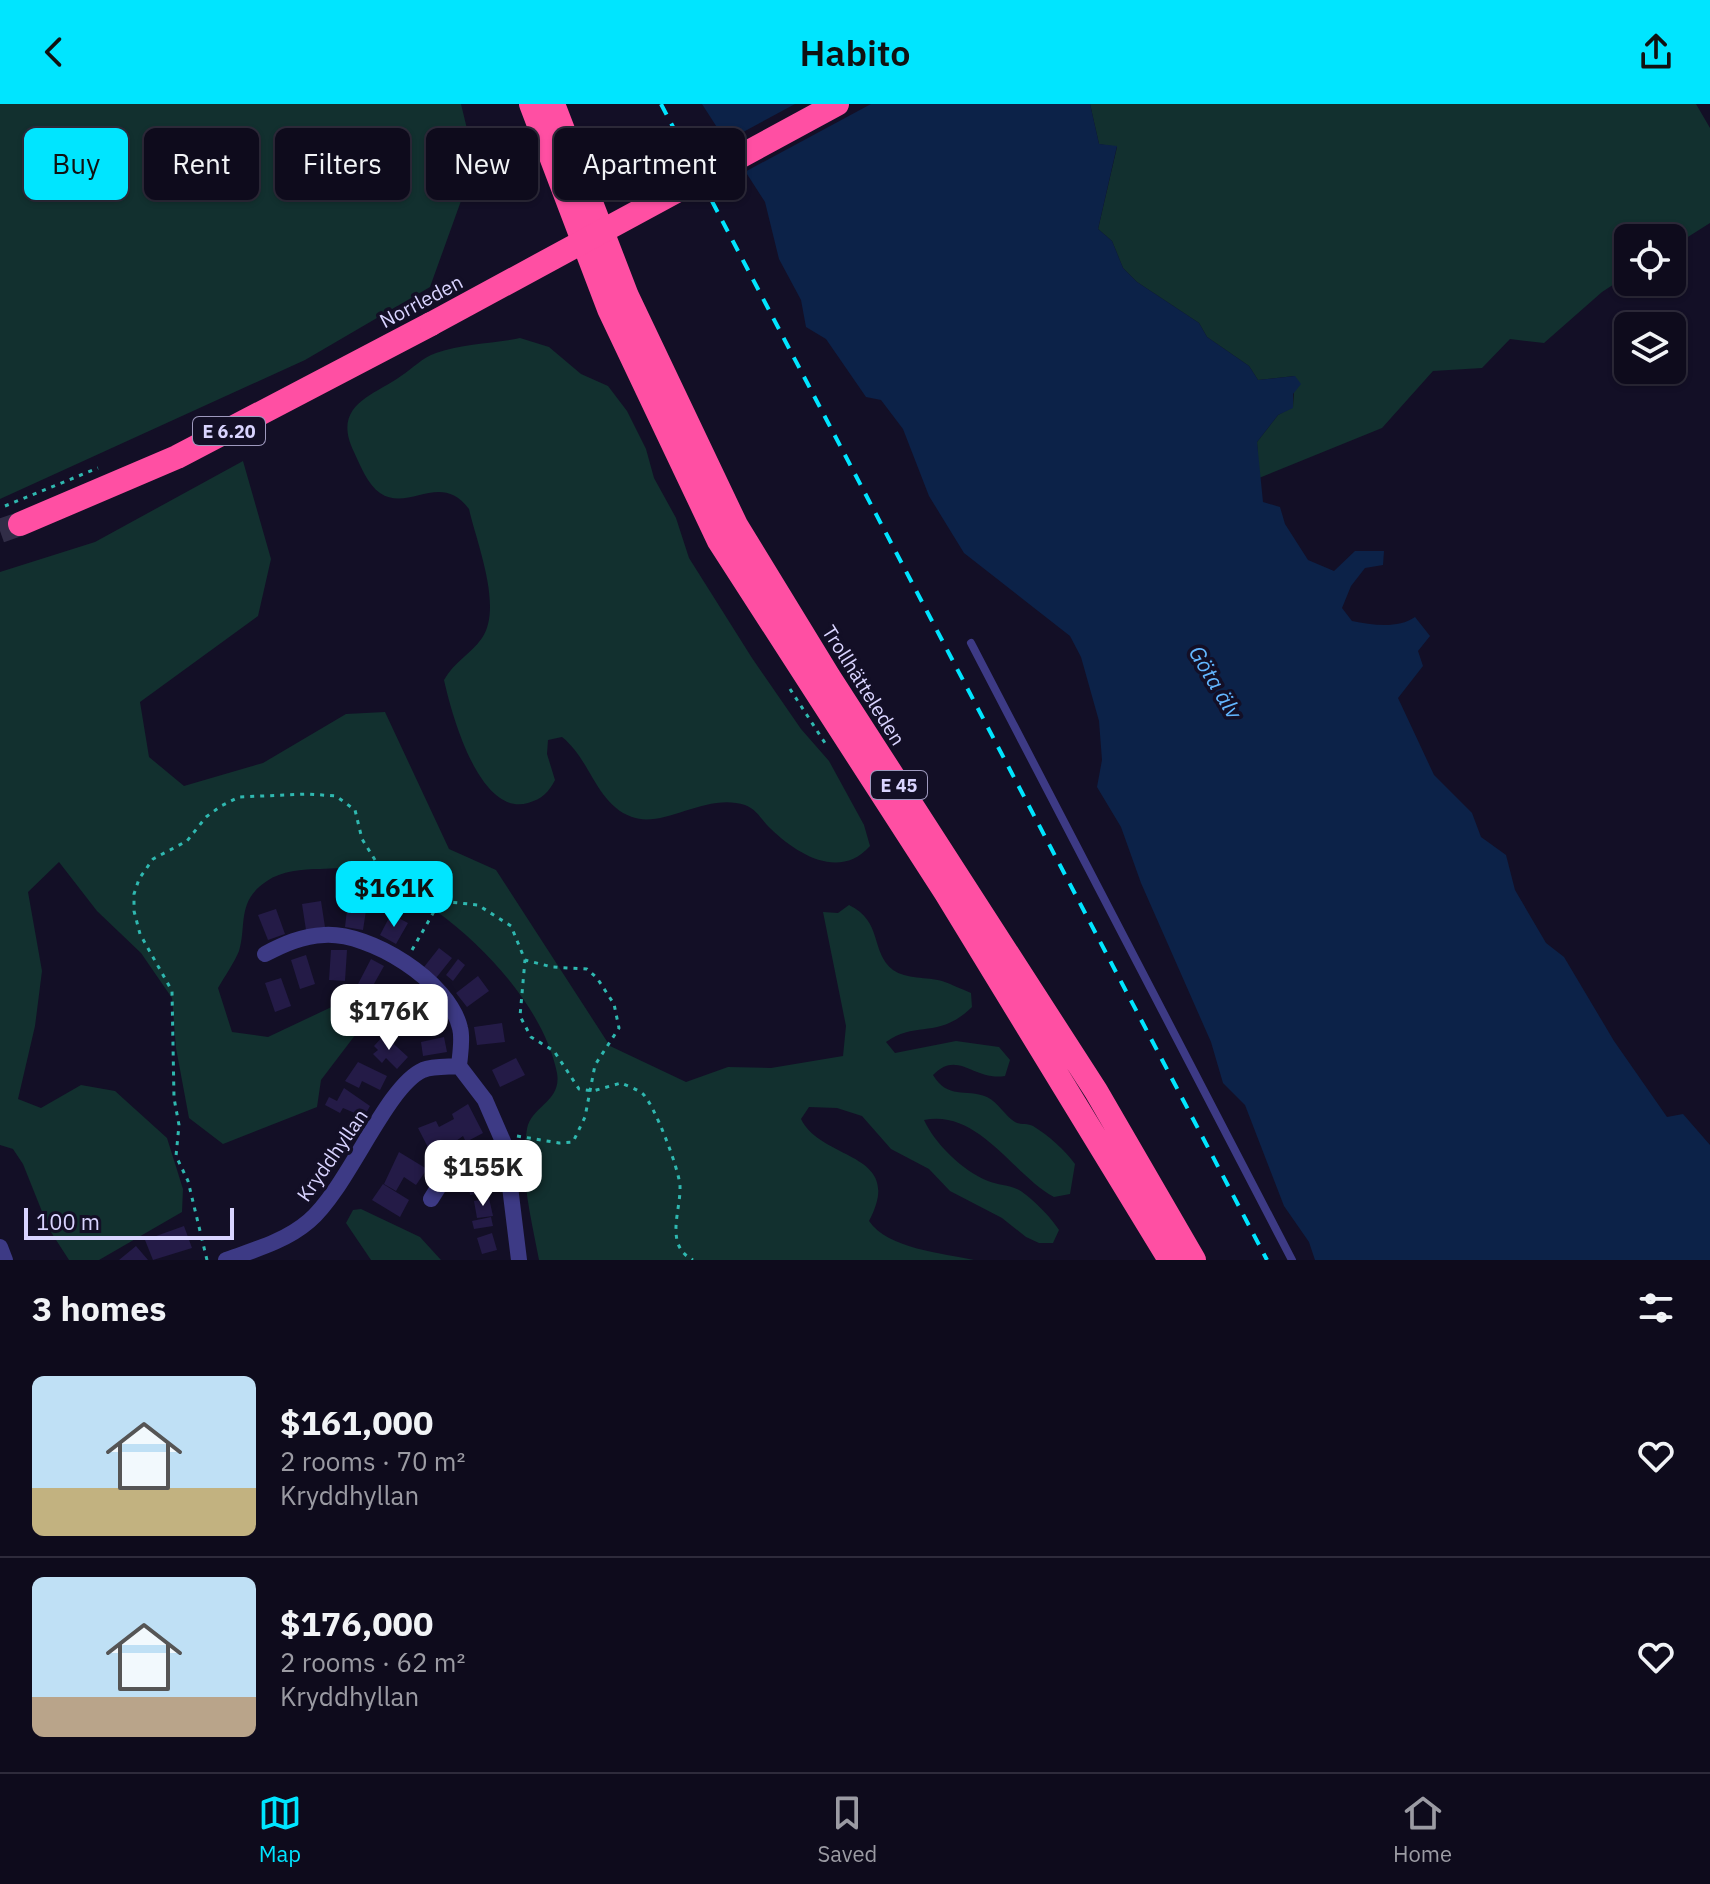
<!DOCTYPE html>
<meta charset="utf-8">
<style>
:root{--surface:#0e0b1c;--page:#171425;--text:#f1f3f6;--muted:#9b9ba3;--line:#2e2b3b;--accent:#00e5ff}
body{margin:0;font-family:"IBM Plex Sans",sans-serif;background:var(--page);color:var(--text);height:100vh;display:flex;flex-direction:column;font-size:30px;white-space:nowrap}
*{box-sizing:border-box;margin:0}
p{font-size:26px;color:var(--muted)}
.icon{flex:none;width:44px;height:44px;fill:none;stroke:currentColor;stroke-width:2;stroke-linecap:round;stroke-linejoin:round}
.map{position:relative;height:1156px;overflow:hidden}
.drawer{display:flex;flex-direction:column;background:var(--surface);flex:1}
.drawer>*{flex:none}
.hud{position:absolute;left:24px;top:24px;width:800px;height:72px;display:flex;gap:16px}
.fabs{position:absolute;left:1614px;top:120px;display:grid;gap:16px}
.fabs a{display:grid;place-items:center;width:72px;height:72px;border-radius:12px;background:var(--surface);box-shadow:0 2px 6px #0004,0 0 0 2px var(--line);font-size:40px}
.scale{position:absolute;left:24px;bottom:20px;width:210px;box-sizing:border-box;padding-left:8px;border:4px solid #d9d4ff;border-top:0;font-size:22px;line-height:28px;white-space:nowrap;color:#d9d4ff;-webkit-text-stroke:6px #130f26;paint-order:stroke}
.price{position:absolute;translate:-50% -68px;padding:0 18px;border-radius:16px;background:#fff;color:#222;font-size:26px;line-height:52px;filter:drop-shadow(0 2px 4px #0008)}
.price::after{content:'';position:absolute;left:50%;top:48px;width:24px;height:18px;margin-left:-12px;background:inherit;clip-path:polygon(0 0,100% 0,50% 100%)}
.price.current{background:var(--accent);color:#111}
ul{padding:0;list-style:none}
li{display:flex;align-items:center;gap:24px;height:200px;padding:0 32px}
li+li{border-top:2px solid var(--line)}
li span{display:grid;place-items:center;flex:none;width:224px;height:160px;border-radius:12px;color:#555}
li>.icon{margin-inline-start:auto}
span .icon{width:96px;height:96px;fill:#fffc;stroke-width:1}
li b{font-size:34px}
h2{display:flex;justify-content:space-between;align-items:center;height:96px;padding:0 32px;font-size:34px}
.pill{padding:0 28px;border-radius:12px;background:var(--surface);box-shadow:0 2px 6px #0004,0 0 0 2px var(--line);font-size:28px;line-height:72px}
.pill.current{background:var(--accent);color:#111}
header{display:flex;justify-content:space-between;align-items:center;height:104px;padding:0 32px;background:var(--accent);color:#111;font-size:36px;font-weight:600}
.tabs{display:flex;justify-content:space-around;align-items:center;height:112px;border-top:2px solid var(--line);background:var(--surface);font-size:22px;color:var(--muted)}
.tabs a{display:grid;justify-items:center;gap:4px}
.tabs .current{color:var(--accent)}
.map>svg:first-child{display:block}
</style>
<header><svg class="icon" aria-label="back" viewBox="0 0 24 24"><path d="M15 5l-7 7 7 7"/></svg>Habito<svg class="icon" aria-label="share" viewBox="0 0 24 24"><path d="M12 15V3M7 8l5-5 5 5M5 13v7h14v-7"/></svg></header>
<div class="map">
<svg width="1710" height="1156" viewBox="0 0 1710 1156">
<rect width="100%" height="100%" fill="#130f26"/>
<!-- green -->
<path fill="#12302f" d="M0 0H461L475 58 430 183 305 256 0 395Z
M1090 0H1696L1710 24V119L1672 143V134H1628V171L1602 188 1544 239 1510 235 1482 264 1433 267 1382 324 1259 374 1257 338 1278 311 1293 303 1295 272 1258 276 1249 262 1207 233 1199 219 1137 178 1123 164 1112 137 1098 125 1117 43 1099 40Z
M520 234 549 243 581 270 608 282 627 307 646 345 654 374 676 414 689 454 752 554 801 625 829 657 864 721 870 742C840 776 798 751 771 725 761 716 758 706 745 701 706 688 664 725 632 713 596 700 591 656 562 633L548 636 547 650 555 676C549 688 542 695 528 699 480 713 452 612 444 576 454 558 471 550 482 534 503 503 477 440 469 405 440 366 409 409 380 389 368 381 360 361 354 348 331 301 373 292 401 272 413 264 422 254 436 249 463 239 493 240 520 234Z
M243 357 271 455 258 512 140 598 149 653 184 682 263 659 346 610 385 608 449 745 496 766 610 942 686 978 728 963 771 964 843 952 846 922 823 808 838 809 849 801C883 817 870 848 893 866 906 875 927 873 942 877 951 880 961 885 971 889L972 903C938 936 917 916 886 938L895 949 956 937 999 943 1010 956 1005 972C973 977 958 945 933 971 948 996 965 984 987 993 999 999 1004 1011 1015 1018 1021 1021 1028 1019 1033 1022 1048 1031 1065 1046 1075 1060L1070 1090 1054 1093C1013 1071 979 1005 924 1016 935 1040 963 1067 988 1077 997 1081 1010 1081 1019 1086 1032 1094 1051 1113 1059 1126L1053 1139H1039L1026 1133 1002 1114 950 1087 929 1065 891 1045 862 1012 837 1004 809 1003 801 1015C822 1058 906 1047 869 1117 888 1145 943 1149 974 1156H539C531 1112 519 1070 527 1025 531 1002 562 998 557 969 541 886 436 788 356 766 345 763 331 765 320 765 303 765 281 767 267 777 236 797 247 822 239 847 234 859 225 872 218 884L232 928 268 933 340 899 359 926 321 976 317 1003 223 1040 189 1014 176 944 172 894 141 849 97 807 59 758 28 788 42 867 35 922 18 995 41 1004 81 981 115 987 167 1034 183 1085 182 1108 99 1156H69L49 1125 23 1060 13 1045 0 1041V468L95 438Z
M361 1105 420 1133 441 1156H371L346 1119 353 1106Z"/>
<!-- water -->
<path fill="#0c2248" d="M702 0H1090L1099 40 1117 42 1098 125 1112 137 1123 164 1137 178 1199 219 1207 233 1249 262 1258 276 1295 272 1301 280 1293 290V304L1278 311 1257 338 1263 398 1280 403 1285 420 1308 456 1334 467 1355 447H1384L1383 461 1365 464 1351 482 1342 504 1352 517C1372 521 1398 525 1415 513L1430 532 1418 547 1423 562 1398 594 1434 671 1472 709 1481 733 1506 751 1515 786 1546 839 1564 853 1614 937 1667 1013 1683 1010 1710 1041V1156H1315L1309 1138 1284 1102 1245 1001 1223 979 1211 938 1141 779 1121 723 1097 683 1102 656 1099 617 1081 553 1070 532 964 449 929 392 903 325 881 296 866 293 826 235 806 223 801 196 779 155 765 98Z"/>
<!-- pier -->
<path fill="#130f26" d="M795 0H871L741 70 721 40Z"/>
<!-- building -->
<path fill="#241b47" d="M321 797 325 823 306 826 302 800Z
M348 797 367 800 363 826 345 823Z
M276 805 285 830 268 836 258 811Z
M391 810 408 819 396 840 380 831Z
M439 844 452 854 436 874 424 863Z
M331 846H347L345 877 329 876Z
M306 851 315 880 300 885 291 856Z
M371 855 384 862 370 887 358 880Z
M458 855 465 861 453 877 446 871Z
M478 872 489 887 467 903 456 889Z
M281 874 291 902 275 908 265 879Z
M396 880 408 889 396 906 384 897Z
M434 896 441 909 415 925 407 911Z
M502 919 505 938 477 941 474 923Z
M384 931 408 953 397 965 386 954 382 959 373 950 378 946 374 942Z
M444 933 447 948 423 952 421 938Z
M516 954 525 971 500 983 492 966Z
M358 958 387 972 380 986 362 977 359 984 345 977Z
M344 984 370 1002 364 1013 343 1004 340 1009 325 1001 329 993 337 997Z
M468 1000 483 1029 466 1038 463 1032 433 1053 418 1024 436 1017 439 1023 454 1015 452 1010Z
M399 1048 427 1065 416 1081 404 1073 396 1087 384 1080Z
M486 1060 489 1077 473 1080 470 1062Z
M487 1079 489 1088 470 1091 469 1082Z
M383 1080 409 1096 400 1113 372 1096Z
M489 1094 493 1112 477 1114 474 1097Z
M491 1113 493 1122 474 1125 472 1117Z
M184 1122 192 1144 153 1156 145 1136Z
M492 1129 497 1146 482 1150 477 1134Z
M136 1142 148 1156H119Z"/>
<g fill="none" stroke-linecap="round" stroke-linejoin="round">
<!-- highway-tunnel -->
<path stroke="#312d47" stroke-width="24" stroke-dasharray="24 12" stroke-linecap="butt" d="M0 427 20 420"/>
<!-- path -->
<path stroke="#2fb8b0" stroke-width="3" stroke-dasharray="4 6" stroke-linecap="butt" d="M5 402 98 364
M790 585 825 639
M412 846 440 797
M517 1032 559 1039 573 1038 585 1013 595 961 619 924 614 900 597 874 587 865 552 863 525 856
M207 1156 188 1077 176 1052 179 1021 174 994 172 887 140 830 134 807V790L139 775 153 755 187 737 206 713 221 702 239 693 308 690 336 692 355 706 362 735 393 785 440 797 478 801 511 822 525 856 520 912 531 933 554 947 579 985 593 987 621 979C628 982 637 985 643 990 655 1002 679 1065 680 1082 681 1107 664 1141 693 1156"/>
<!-- lane -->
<path stroke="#3d3a85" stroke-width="8" d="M971 539 1292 1156"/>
<!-- street -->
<path stroke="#3d3a85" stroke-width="16" d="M459 962 485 996 505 1042 519 1156
M431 1095 451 1063 505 1042
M0 1143 5 1156
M226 1156C254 1146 286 1137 309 1117 348 1084 386 982 423 966 433 962 449 963 459 962 460 950 463 935 460 924 449 877 370 828 324 831 302 832 284 840 265 850"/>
<!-- highway -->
<path stroke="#ff4fa3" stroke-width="24" d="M531 0 609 205 719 437 946 789 1170 1156
M553 0 627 192 736 421 829 573 1096 987 1194 1156
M20 420 177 353 431 220"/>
<!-- rail -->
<path stroke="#00e5ff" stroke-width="4" stroke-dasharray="12 10" stroke-linecap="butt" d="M661 0 1267 1156"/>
<!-- highway-bridge -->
<path stroke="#ff4fa3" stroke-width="24" d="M431 220 837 0"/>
</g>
<g text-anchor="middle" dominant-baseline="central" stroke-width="7" stroke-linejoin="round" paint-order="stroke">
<!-- shield labels -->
<g fill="#130f26" stroke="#9e99be" stroke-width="2">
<rect x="193" y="313" width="72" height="28" rx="6"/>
<rect x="871" y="667" width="56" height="28" rx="6"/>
</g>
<g font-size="18" font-weight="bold" fill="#d9d4ff">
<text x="229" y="327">E 6.20</text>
<text x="899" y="681">E 45</text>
</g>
<!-- street labels -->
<g font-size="20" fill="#d9d4ff" stroke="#130f26">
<text transform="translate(421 197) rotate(-28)">Norrleden</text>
<text transform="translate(864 581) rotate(58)">Trollhätteleden</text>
<text transform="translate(332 1051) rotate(-55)">Kryddhyllan</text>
</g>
<!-- water labels -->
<g font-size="22" font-style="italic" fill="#62b6ff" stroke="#130f26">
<text transform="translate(1216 578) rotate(59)">Göta älv</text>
</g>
</g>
</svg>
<div class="fabs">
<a><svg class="icon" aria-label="locate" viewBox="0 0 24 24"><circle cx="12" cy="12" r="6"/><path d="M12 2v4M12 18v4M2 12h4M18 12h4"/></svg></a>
<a><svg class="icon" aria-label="layers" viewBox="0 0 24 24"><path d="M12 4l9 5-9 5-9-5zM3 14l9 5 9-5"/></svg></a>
</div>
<div class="scale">100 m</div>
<b class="price current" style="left:394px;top:825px">$161K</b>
<b class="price" style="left:389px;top:948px">$176K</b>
<b class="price" style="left:483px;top:1104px">$155K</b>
<div class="hud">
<a class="pill current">Buy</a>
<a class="pill">Rent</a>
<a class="pill">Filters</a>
<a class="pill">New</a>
<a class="pill">Apartment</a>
</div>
</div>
<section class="drawer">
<h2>3 homes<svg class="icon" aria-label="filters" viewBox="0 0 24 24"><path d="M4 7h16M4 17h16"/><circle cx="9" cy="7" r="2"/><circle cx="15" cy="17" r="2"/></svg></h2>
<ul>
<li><span style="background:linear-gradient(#bfe0f5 70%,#c2b280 0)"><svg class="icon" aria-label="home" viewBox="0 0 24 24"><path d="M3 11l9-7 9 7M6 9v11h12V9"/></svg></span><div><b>$161,000</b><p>2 rooms · 70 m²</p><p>Kryddhyllan</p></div><svg class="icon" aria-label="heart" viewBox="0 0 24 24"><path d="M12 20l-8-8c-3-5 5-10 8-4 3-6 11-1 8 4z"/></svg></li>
<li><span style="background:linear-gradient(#bfe0f5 75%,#b9a48a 0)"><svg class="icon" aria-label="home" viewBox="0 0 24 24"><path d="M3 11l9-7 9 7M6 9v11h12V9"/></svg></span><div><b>$176,000</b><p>2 rooms · 62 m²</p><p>Kryddhyllan</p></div><svg class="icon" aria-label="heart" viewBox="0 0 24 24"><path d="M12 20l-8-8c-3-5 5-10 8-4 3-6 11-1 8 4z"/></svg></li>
</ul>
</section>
<nav class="tabs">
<a class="current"><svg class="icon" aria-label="map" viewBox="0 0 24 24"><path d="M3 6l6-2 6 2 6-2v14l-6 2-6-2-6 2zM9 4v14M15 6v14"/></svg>Map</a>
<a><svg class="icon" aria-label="saved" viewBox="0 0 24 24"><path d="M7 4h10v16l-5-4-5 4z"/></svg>Saved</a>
<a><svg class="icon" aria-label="home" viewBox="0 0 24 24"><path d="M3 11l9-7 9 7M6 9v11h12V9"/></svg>Home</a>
</nav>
